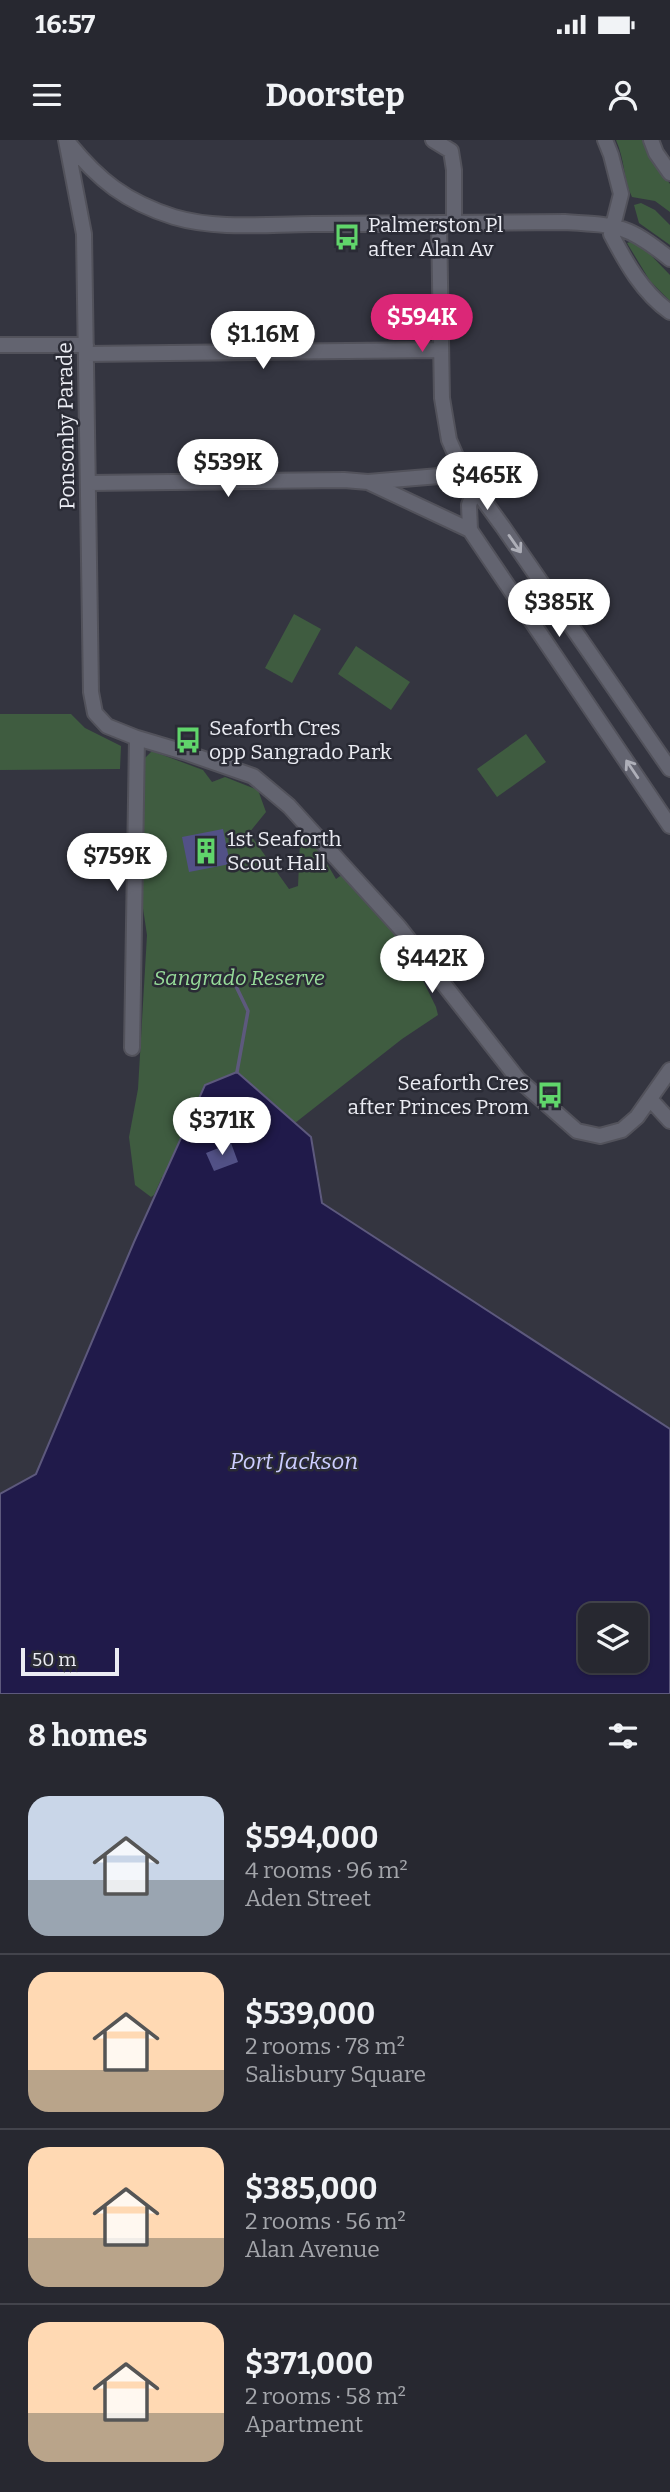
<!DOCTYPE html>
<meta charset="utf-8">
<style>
:root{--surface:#272830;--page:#33343c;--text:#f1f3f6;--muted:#a4a6ab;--line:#43444c;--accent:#db2777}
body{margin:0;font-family:Bitter,serif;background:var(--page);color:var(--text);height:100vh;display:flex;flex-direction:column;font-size:26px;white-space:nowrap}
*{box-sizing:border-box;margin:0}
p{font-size:23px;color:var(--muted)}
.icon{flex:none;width:38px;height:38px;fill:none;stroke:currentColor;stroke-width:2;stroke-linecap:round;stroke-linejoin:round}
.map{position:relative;height:1554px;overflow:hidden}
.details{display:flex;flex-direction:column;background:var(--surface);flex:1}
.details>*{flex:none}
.controls{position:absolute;left:578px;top:1463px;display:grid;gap:14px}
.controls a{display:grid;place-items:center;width:70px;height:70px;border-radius:14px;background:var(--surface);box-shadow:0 2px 5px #0004,0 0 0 2px var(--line);font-size:35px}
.scale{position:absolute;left:21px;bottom:18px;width:98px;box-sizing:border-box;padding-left:7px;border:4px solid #ebecf3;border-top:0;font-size:19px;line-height:24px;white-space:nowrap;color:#ebecf3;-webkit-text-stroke:5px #2a2b35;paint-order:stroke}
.price{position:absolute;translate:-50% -60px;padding:0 16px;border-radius:24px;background:#fff;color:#222;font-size:23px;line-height:46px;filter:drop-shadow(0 2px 4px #0008)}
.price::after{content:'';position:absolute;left:50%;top:42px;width:21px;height:16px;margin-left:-10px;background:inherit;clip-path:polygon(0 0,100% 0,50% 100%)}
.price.active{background:var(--accent);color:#fff}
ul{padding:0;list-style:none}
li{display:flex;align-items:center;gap:21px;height:175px;padding:0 28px}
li+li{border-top:2px solid var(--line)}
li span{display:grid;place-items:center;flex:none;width:196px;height:140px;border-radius:21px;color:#555}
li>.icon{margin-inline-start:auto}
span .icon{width:84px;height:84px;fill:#fffc;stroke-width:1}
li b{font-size:30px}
h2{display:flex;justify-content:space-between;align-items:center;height:84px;padding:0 28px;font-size:30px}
.status{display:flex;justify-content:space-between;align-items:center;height:49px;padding:0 35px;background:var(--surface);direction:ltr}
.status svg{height:19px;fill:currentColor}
header{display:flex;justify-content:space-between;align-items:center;height:91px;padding:0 28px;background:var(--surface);font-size:32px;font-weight:700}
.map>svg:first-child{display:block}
</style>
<div class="status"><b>16:57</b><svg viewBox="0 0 49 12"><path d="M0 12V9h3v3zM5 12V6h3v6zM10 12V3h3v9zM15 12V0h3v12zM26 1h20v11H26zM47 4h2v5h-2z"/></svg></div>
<header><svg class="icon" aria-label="menu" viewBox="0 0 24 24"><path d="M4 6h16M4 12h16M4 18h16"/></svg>Doorstep<svg class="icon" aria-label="person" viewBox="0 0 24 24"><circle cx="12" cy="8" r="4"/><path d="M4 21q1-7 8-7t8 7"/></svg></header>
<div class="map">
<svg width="670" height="1554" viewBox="0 0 670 1554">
<rect width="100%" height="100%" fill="#343540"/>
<!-- green -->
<path fill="#3f5c40" d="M616 0H647L659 28 670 44V72L655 61 632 57C623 38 625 20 616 0Z
M641 63 655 70 670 85V105L639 83 634 65Z
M630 102 645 109 670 135V161L650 141 627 103Z
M294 474 321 489 292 543 265 528Z
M356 506 410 542 391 570 338 534Z
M0 574H71L85 588 121 606 120 629 0 630Z
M526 594 546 622 497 657 477 629Z
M152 611 203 630 212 642 225 637 258 650 266 672 249 693 289 749 298 746 300 703 307 697 320 712 336 739 343 734 407 808 436 867 438 875 402 899 295 983 251 945H205L164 1040 162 1037 154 1055 151 1057 135 1045 129 997 138 949 147 795 141 755 140 714 145 661 144 619Z"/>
<!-- water -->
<path fill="#201a4a" stroke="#5d597d" stroke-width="2" fill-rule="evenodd" d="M237 932 311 997 322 1063 670 1289V1554H0V1354L36 1334 134 1102 205 945ZM590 1475H635V1521H590Z"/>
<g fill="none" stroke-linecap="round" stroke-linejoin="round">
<!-- stream -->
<path stroke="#5d597d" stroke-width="3.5" d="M232 838 248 871 237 932"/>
</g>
<!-- building -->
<path fill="#525186" d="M223 689 230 724 189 732 182 697Z
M231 1003 238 1022 214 1031 206 1013Z"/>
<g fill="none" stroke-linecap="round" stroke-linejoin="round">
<!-- street casing -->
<g stroke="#52525b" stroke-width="18">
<path id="street" d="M66 0 84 94 91 552 95 573 107 586 137 598 184 612 253 636 289 666 399 787 518 939 577 991 600 996 622 990 637 977 670 930
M433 0 451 11 454 30V83
M605 0 611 15 621 54 611 94C626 123 643 153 670 172
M651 0 656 13 670 33
M67 1C98 40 126 62 174 77 218 90 268 84 313 84 397 84 481 83 565 82 618 85 628 85 670 119
M439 83 442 258 449 300 463 332 503 387 670 629
M0 205H86
M86 214 439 210
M368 342 470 390 670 686
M89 343 344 340 368 342 451 335 463 332
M470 390 469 365 475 349
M132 908 137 598
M650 959 670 981"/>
</g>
<!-- street -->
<use href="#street" stroke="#636470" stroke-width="14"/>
</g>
<!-- one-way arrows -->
<defs><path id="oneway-shaft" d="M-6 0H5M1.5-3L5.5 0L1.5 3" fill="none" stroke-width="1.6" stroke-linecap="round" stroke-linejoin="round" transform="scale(1.75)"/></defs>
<g stroke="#aeafb8">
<use href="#oneway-shaft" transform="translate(515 404) rotate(55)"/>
<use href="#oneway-shaft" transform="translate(632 629) rotate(-124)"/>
</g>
<!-- icons -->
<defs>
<g id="bus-bare" transform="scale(2.1)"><path d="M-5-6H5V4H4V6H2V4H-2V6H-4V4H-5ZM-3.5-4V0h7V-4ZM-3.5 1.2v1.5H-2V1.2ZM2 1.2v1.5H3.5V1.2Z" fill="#60d56b" stroke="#2a2b35" stroke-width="2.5" paint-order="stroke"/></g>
<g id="building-bare" transform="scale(2.1)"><path d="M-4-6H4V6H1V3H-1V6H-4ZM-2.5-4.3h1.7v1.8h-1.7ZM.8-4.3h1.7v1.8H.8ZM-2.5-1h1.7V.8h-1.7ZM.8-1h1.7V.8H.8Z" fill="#60d56b" stroke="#2a2b35" stroke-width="2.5" paint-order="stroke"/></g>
</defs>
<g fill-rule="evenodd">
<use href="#bus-bare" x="347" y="97"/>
<use href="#bus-bare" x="188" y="600"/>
<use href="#building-bare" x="206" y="711"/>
<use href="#bus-bare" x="550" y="955"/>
</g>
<g text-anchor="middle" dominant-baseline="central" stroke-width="5" stroke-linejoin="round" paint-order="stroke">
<!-- poi labels -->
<g font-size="21" fill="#ebecf3" stroke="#2a2b35" text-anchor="start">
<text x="368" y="85">Palmerston Pl<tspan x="368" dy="24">after Alan Av</tspan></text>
<text x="209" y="588">Seaforth Cres<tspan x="209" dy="24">opp Sangrado Park</tspan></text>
<text x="227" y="699">1st Seaforth<tspan x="227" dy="24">Scout Hall</tspan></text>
<text x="529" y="943" text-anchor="end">Seaforth Cres<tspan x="529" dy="24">after Princes Prom</tspan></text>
</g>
<!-- street labels -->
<g font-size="21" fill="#ebecf3" stroke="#2a2b35">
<text transform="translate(66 286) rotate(-91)">Ponsonby Parade</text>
</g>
<!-- park labels -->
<g font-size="21" font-style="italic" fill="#97dc9a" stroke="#2a2b35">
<text x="239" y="838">Sangrado Reserve</text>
</g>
<!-- water labels -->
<g font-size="23" font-style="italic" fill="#cccdff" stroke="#2a2b35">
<text x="294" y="1321">Port Jackson</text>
</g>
</g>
</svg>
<div class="controls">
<a><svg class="icon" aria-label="layers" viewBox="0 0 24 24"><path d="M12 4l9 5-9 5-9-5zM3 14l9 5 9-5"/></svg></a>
</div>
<div class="scale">50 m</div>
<b class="price active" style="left:422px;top:214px">$594K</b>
<b class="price" style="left:263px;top:231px">$1.16M</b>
<b class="price" style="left:228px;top:359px">$539K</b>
<b class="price" style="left:487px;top:372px">$465K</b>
<b class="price" style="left:559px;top:499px">$385K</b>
<b class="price" style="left:117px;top:753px">$759K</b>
<b class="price" style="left:432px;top:855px">$442K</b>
<b class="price" style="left:222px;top:1017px">$371K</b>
</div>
<section class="details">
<h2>8 homes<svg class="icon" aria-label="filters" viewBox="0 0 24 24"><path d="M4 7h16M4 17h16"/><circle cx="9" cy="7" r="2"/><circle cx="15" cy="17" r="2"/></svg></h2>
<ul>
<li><span style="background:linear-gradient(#c9d6e8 60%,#9aa5b1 0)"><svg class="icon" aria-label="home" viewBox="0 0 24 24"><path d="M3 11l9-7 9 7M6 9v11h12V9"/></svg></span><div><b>$594,000</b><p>4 rooms · 96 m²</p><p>Aden Street</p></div></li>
<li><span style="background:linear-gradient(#ffd9b3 70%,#b9a48a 0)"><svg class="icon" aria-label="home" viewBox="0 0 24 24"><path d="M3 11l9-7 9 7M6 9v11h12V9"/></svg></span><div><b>$539,000</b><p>2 rooms · 78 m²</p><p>Salisbury Square</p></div></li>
<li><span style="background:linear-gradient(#ffd9b3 65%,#b9a48a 0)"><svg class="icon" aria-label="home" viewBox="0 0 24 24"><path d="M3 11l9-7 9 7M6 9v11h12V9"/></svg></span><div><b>$385,000</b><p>2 rooms · 56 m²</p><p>Alan Avenue</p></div></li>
<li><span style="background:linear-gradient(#ffd9b3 65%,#b9a48a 0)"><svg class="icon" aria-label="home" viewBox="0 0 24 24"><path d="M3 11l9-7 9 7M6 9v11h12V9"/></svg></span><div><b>$371,000</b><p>2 rooms · 58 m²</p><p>Apartment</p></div></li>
</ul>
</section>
